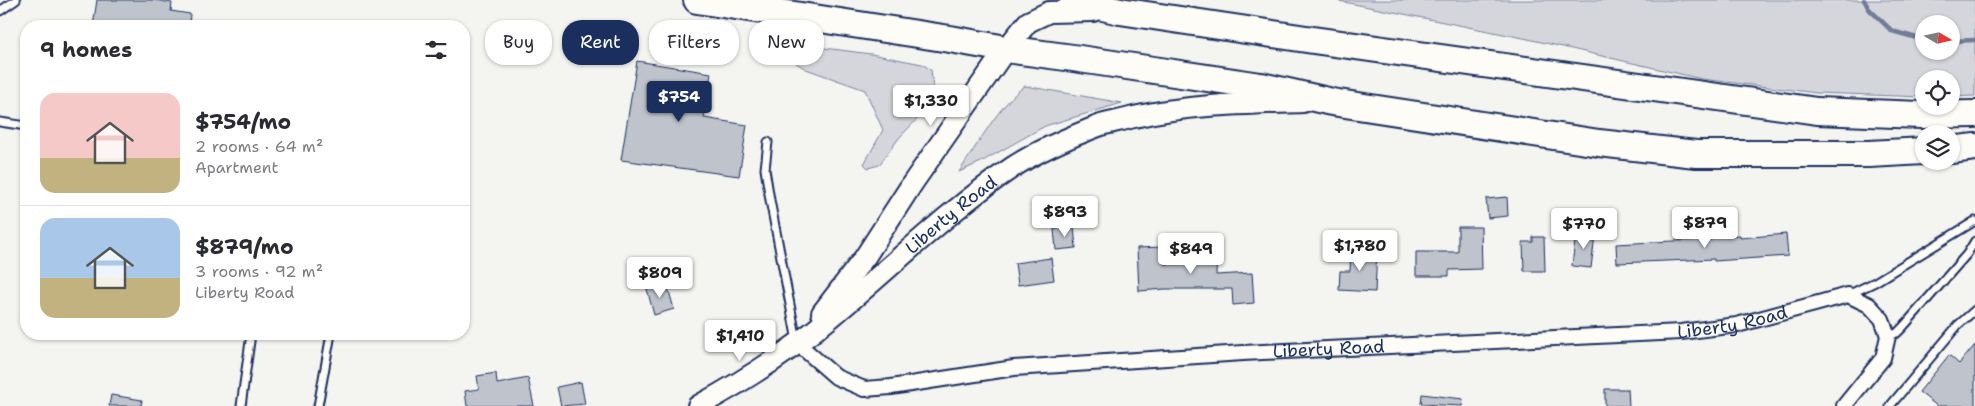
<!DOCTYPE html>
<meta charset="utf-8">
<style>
:root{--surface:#fff;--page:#f2f2f3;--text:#2b2b33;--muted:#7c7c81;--line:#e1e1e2;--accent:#1b2f5e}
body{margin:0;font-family:"Shantell Sans",sans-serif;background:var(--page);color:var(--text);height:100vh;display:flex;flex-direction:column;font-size:19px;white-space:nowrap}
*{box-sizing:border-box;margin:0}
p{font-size:16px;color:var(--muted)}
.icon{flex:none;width:28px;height:28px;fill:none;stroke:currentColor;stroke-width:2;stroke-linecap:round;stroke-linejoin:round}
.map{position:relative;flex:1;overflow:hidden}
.side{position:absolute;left:20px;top:20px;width:450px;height:320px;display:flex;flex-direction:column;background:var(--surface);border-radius:20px;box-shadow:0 1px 4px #0004}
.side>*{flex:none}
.hud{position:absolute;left:485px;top:20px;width:475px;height:45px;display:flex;gap:10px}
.needle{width:32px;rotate:99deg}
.fabs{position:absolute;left:1915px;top:15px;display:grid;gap:10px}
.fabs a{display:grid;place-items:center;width:45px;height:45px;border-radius:50%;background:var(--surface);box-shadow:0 1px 4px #0004;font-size:25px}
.price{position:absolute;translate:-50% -42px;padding:0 11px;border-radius:5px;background:#fff;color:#222;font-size:16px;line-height:32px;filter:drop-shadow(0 1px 2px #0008)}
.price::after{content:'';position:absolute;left:50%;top:30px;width:15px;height:11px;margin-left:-8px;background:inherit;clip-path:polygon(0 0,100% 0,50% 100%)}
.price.selected{background:var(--accent);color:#fff}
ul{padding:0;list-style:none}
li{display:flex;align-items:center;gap:15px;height:125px;padding:0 20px}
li+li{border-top:1px solid var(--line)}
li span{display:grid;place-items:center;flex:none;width:140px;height:100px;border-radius:15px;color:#555}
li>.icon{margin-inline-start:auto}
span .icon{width:60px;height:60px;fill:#fffc;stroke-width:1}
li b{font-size:21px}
h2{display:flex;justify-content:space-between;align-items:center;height:60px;padding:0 20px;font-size:21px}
.pill{padding:0 18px;border-radius:20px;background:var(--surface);box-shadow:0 1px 4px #0004;font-size:18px;line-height:45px}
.pill.selected{background:var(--accent);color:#fff}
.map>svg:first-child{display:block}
</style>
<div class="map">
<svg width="1975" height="406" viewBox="0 0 1975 406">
<rect width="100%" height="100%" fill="#f4f4f1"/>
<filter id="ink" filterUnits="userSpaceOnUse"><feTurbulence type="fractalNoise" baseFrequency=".02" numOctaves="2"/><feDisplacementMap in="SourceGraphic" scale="10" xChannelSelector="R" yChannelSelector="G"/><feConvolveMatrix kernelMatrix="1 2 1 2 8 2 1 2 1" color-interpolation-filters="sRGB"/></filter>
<g filter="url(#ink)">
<!-- green -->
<path fill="#d4d6db" stroke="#78829c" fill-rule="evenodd" d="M1334 0H1975V96L1951 97V79H1924V97L1817 93 1702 79 1528 39ZM1924 24H1951V51H1924Z
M801 45 871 54 922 64 931 70 933 87 924 112 899 138 879 165 868 168 864 164 883 130 865 90 806 69 796 63Z
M1025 86 1122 103 1045 126 981 162 959 172C976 147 1001 102 1025 86Z"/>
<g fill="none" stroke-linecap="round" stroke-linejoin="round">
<!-- stream -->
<path stroke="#717c98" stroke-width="4.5" d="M1864 0 1869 9 1892 31 1924 40
M1951 41 1975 40"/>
</g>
<!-- building -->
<path fill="#bfc3cc" stroke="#1b2f5e" d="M97 0H155L172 3 171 11 190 14 189 26H93Z
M637 61 711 73 704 118 747 125 739 176 621 160Z
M1507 197 1508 216 1488 218 1486 199Z
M1074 227 1076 248 1056 250 1054 229Z
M1458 227H1481L1482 269 1449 270V276H1416V252H1458Z
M1576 233 1595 235 1591 268 1572 266Z
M1786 234 1788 256 1714 261V259L1617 263 1616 244 1712 239V237L1740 235V238Z
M1533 237H1544L1545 271H1524L1523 242H1533Z
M1163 247 1164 264H1193V257H1205V247H1217L1216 275 1252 273 1254 303 1233 305 1232 289H1165L1139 291 1137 248Z
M1351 248 1377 250 1375 292 1339 290 1340 271H1350Z
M1051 258 1054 280 1018 285 1015 263Z
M667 284 674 309 654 315 647 289Z
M1975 345V406H1937L1919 392 1949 355 1959 364Z
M496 373 497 384 528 378 534 406H467L465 391 479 389 477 376Z
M581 382 585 404 561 406 557 387Z
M1605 389H1628L1629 406H1605Z
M1422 394 1463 399 1462 406 1421 404Z
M111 395 142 400 141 406H109Z"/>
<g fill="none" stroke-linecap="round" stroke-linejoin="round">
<!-- lane casing -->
<g stroke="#1b2f5e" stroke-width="11">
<path id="lane" d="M0 11 16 0
M0 122 26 126
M768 142 765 169 770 200 797 341
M1848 295 1875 282 1975 221
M1888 336 1897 333 1903 327 1967 254 1975 241
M241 406 251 334
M318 406 331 334
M1890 406 1958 325 1975 310"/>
</g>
<!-- street casing -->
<g stroke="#1b2f5e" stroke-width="18">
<g id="street">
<path id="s1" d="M797 343 836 377 864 389 891 387 1014 368 1243 353 1681 332 1737 325 1848 295 1869 305 1882 319 1888 336 1883 358 1844 406"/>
</g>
</g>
<!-- secondary casing -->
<g stroke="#1b2f5e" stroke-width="24">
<g id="secondary">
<path d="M822 313 865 257 912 184 1006 49 1028 22 1049 12 1093 11"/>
<path id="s2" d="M698 406C744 381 789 352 830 318 891 268 946 212 1013 167 1039 150 1072 136 1101 125 1112 122 1123 120 1134 117 1192 104 1244 104 1303 102"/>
</g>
</g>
<!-- highway casing -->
<g stroke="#1b2f5e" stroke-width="30">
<path id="highway" d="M697 0 950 39 1006 49 1073 58 1261 86 1332 102 1599 143 1696 154H1869L1924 151
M1073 0 1120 11 1313 40 1817 111 1921 115 1975 114
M1951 150 1975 147"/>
</g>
<!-- lane -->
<use href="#lane" stroke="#fdfcf7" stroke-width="7"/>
<!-- street -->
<use href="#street" stroke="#fdfcf7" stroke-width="14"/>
<!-- secondary -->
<use href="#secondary" stroke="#fdfcf7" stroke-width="20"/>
<!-- highway -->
<use href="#highway" stroke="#fdfcf7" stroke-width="26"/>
</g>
</g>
<g text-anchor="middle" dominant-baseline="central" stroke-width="4.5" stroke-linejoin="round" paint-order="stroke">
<!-- street labels -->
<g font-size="18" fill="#1b2f5e" stroke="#fdfcf7">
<text stroke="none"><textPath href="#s2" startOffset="318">Liberty Road</textPath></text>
<text stroke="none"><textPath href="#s1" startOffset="954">Liberty Road</textPath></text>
<text stroke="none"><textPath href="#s1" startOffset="549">Liberty Road</textPath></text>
</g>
</g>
</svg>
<div class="fabs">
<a><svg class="needle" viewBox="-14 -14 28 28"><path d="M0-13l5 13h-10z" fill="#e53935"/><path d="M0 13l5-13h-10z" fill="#7c7c81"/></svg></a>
<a><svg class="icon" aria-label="locate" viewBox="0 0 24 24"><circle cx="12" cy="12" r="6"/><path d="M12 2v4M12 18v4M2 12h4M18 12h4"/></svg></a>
<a><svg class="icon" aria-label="layers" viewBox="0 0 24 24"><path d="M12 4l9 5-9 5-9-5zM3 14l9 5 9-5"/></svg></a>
</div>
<b class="price selected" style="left:679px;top:123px">$754</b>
<b class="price" style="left:931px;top:127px">$1,330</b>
<b class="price" style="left:1065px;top:238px">$893</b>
<b class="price" style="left:1705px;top:249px">$879</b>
<b class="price" style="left:1584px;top:250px">$770</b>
<b class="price" style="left:1360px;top:272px">$1,780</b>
<b class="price" style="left:1191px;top:275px">$849</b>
<b class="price" style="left:660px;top:299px">$809</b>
<b class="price" style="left:740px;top:362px">$1,410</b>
<div class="hud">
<a class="pill">Buy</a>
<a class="pill selected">Rent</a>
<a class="pill">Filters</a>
<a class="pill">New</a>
</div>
<section class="side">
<h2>9 homes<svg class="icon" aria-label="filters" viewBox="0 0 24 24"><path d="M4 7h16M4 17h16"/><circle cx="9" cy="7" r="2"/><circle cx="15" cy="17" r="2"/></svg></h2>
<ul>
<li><span style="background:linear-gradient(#f6c9c9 65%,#c2b280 0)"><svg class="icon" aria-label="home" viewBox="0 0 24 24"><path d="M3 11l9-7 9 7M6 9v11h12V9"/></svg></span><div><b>$754/mo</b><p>2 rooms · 64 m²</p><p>Apartment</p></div></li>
<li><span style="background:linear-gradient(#a9c7e8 60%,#c2b280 0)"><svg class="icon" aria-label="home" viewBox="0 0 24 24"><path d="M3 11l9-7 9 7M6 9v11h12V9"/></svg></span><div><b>$879/mo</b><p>3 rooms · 92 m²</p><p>Liberty Road</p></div></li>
</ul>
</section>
</div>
